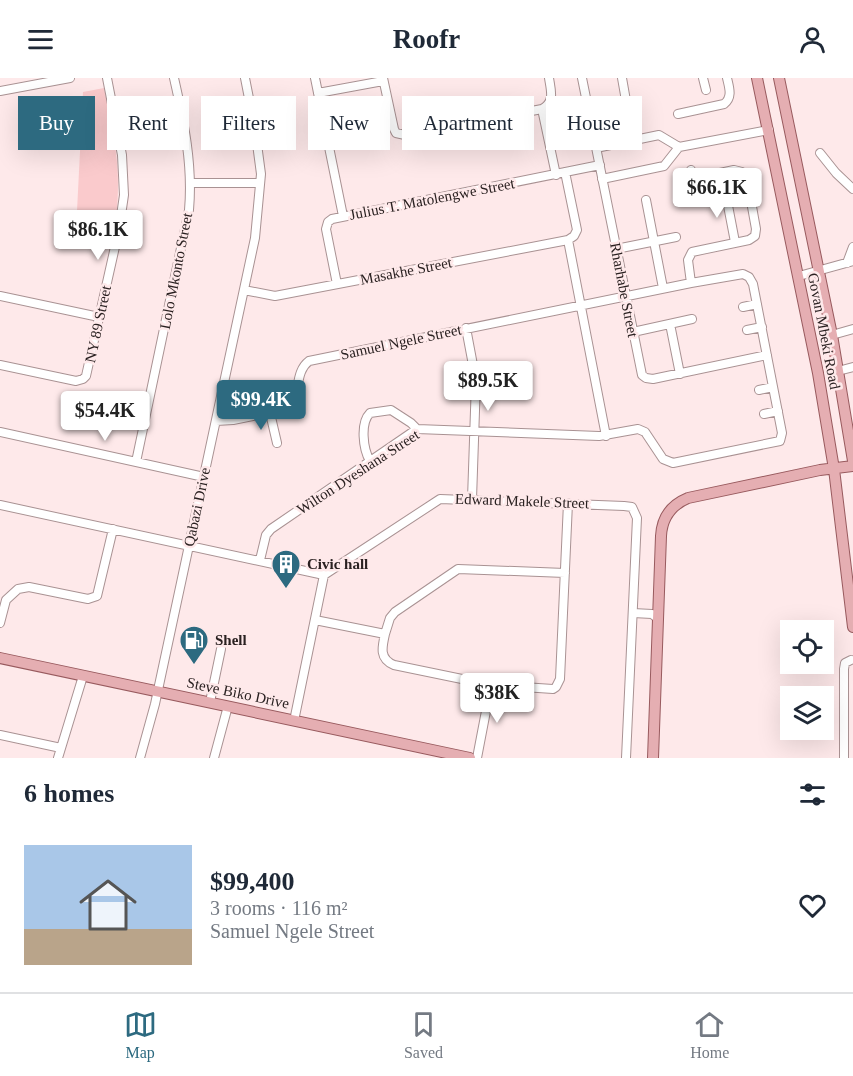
<!DOCTYPE html>
<meta charset="utf-8">
<style>
:root{--surface:#fff;--page:#f2f2f3;--text:#1f2937;--muted:#747a83;--line:#e0e1e3;--accent:#2d6a80}
body{margin:0;font-family:"Times New Roman",serif;background:var(--page);color:var(--text);height:100vh;display:flex;flex-direction:column;font-size:22px;white-space:nowrap}
*{box-sizing:border-box;margin:0}
p{font-size:20px;color:var(--muted)}
.icon{flex:none;width:33px;height:33px;fill:none;stroke:currentColor;stroke-width:2;stroke-linecap:round;stroke-linejoin:round}
.map{position:relative;height:680px;overflow:hidden}
.drawer{display:flex;flex-direction:column;background:var(--surface);flex:1}
.drawer>*{flex:none}
.hud{position:absolute;left:18px;top:18px;width:818px;height:54px;display:flex;gap:12px}
.buttons{position:absolute;left:780px;top:542px;display:grid;gap:12px}
.buttons a{display:grid;place-items:center;width:54px;height:54px;border-radius:0px;background:var(--surface);box-shadow:0 6px 24px #0002;font-size:30px}
.price{position:absolute;translate:-50% -51px;padding:0 14px;border-radius:6px;background:#fff;color:#222;font-size:20px;line-height:39px;filter:drop-shadow(0 2px 3px #0008)}
.price::after{content:'';position:absolute;left:50%;top:36px;width:18px;height:14px;margin-left:-9px;background:inherit;clip-path:polygon(0 0,100% 0,50% 100%)}
.price.active{background:var(--accent);color:#fff}
ul{padding:0;list-style:none}
li{display:flex;align-items:center;gap:18px;height:150px;padding:0 24px}
li span{display:grid;place-items:center;flex:none;width:168px;height:120px;border-radius:0px;color:#555}
li>.icon{margin-inline-start:auto}
span .icon{width:72px;height:72px;fill:#fffc;stroke-width:1}
li b{font-size:26px}
h2{display:flex;justify-content:space-between;align-items:center;height:72px;padding:0 24px;font-size:26px}
.chip{padding:0 21px;border-radius:0px;background:var(--surface);box-shadow:0 6px 24px #0002;font-size:21px;line-height:54px}
.chip.active{background:var(--accent);color:#fff}
header{display:flex;justify-content:space-between;align-items:center;height:78px;padding:0 24px;background:var(--surface);font-size:27px;font-weight:700}
.dock{display:flex;justify-content:space-around;align-items:center;height:84px;border-top:2px solid var(--line);background:var(--surface);font-size:16px;color:var(--muted)}
.dock a{display:grid;justify-items:center;gap:3px}
.dock .active{color:var(--accent)}
.map>svg:first-child{display:block}
</style>
<header><svg class="icon" aria-label="menu" viewBox="0 0 24 24"><path d="M4 6h16M4 12h16M4 18h16"/></svg>Roofr<svg class="icon" aria-label="person" viewBox="0 0 24 24"><circle cx="12" cy="8" r="4"/><path d="M4 21q1-7 8-7t8 7"/></svg></header>
<div class="map">
<svg width="853" height="680" viewBox="0 0 853 680">
<rect width="100%" height="100%" fill="#fee9ea"/>
<!-- green -->
<path fill="#facacc" d="M104 10C114 58 122 91 116 140L77 133 83 14Z"/>
<g fill="none" stroke-linecap="round" stroke-linejoin="round">
<!-- minor casing -->
<g stroke="#a99293" stroke-width="10">
<path id="minor" d="M315 0 343 138
M383 0 394 51 396 55 405 57 542 31C555 24 551 13 549 0
M582 0 642 297 646 300 653 301 767 277
M622 0 628 34
M703 0 706 12
M0 13 70 0
M318 15 383 3
M542 31 556 97
M678 36 724 26C733 19 729 9 727 0
M596 70 659 57 679 69
M820 75 836 95 853 111
M691 92 694 112
M602 101 664 88 679 69 769 52
M191 105H260
M725 112 735 164
M646 122 663 210
M568 162 606 358
M616 171 676 159
M847 185 853 169
M799 198 853 183
M691 205 688 182 692 174 749 162 755 158 756 151 747 101 742 94 734 92 692 101
M337 206 326 151 328 144 332 141 600 87
M244 212 275 218 568 162 574 158 577 152 565 94
M0 218 99 239
M743 229 757 226
M670 246 680 296
M466 250 476 303 472 421
M747 252 762 249
M633 254 692 241
M832 257 853 251
M0 287 76 303 83 301 86 298 119 151 124 117 122 77 107 0
M838 293 853 289
M759 312 773 309
M270 335 277 365
M764 336 778 333
M216 343 233 342 287 331C302 320 293 295 309 283L691 205 743 196 749 199 753 206 782 355 780 363 673 385 663 381 645 354 638 351 599 358 417 351 271 451 266 457 260 482
M0 354 204 399
M370 383C363 371 360 345 370 335L391 332 411 345 417 351
M136 384 189 132C193 87 184 44 174 0
M0 427 324 497
M324 497 440 421 624 428 632 429 637 440 626 680
M633 535 652 536 658 541
M315 542 385 556C382 569 379 581 394 587L491 607 553 611 556 609 560 601 568 425
M0 545 6 522 18 511 29 509 88 521 97 518 113 451
M385 556 390 540 395 534 458 491 565 495
M210 624 221 571
M294 643 324 497
M0 657 61 670
M58 680 83 598
M140 680 155 626 255 160 261 96 255 51 245 0
M214 680 228 628
M477 680 491 607
M844 680V591L845 585 851 582"/>
</g>
<!-- major casing -->
<g stroke="#985a5e" stroke-width="12">
<path id="major" d="M757 0 818 295 834 391 853 549
M779 0 832 257 853 383
M0 580 470 680
M653 680 661 458C662 440 671 427 688 420L820 392 853 388"/>
</g>
<!-- minor -->
<use href="#minor" stroke="#fff" stroke-width="8"/>
<!-- major -->
<use href="#major" stroke="#e5aeb2" stroke-width="10"/>
</g>
<!-- icons -->
<defs>
<g id="building-pin" transform="scale(1.5)"><path d="M0 17L-7.5 6A9.5 9.5 0 1 1 7.5 6Z" fill="#2d6a80" stroke="#fee9ea"/><path d="M-4-6H4V6H1V3H-1V6H-4ZM-2.5-4.3h1.7v1.8h-1.7ZM.8-4.3h1.7v1.8H.8ZM-2.5-1h1.7V.8h-1.7ZM.8-1h1.7V.8H.8Z" fill="#fff"/></g>
<g id="fuel-pin" transform="scale(1.5)"><path d="M0 17L-7.5 6A9.5 9.5 0 1 1 7.5 6Z" fill="#2d6a80" stroke="#fee9ea"/><path d="M-5.5-6h7V0h2V4h1.3V-2.5L3-4.5l.8-.8L6-3V5H2.5V1h-1V6h-7ZM-4.2-4.7v3.2H.2V-4.7Z" fill="#fff"/></g>
</defs>
<g fill-rule="evenodd">
<use href="#building-pin" x="286" y="486"/>
<use href="#fuel-pin" x="194" y="562"/>
</g>
<g text-anchor="middle" dominant-baseline="central" stroke-width="5" stroke-linejoin="round" paint-order="stroke">
<!-- street labels -->
<g font-size="15" fill="#2a2121" stroke="#fee9ea">
<text transform="translate(432 121) rotate(-11)">Julius T. Matolengwe Street</text>
<text transform="translate(176 193) rotate(-79)">Lolo Mkonto Street</text>
<text transform="translate(406 193) rotate(-11)">Masakhe Street</text>
<text transform="translate(624 212) rotate(79)">Rharhabe Street</text>
<text transform="translate(98 246) rotate(-78)">NY 89 Street</text>
<text transform="translate(824 253) rotate(79)">Govan Mbeki Road</text>
<text transform="translate(401 264) rotate(-12)">Samuel Ngele Street</text>
<text transform="translate(358 394) rotate(-33)">Wilton Dyeshana Street</text>
<text transform="translate(522 423) rotate(2)">Edward Makele Street</text>
<text transform="translate(197 429) rotate(-78)">Qabazi Drive</text>
<text transform="translate(238 615) rotate(12)">Steve Biko Drive</text>
</g>
<!-- poi labels -->
<g font-size="15" font-weight="bold" fill="#2a2121" stroke="#fee9ea" text-anchor="start">
<text x="307" y="486">Civic hall</text>
<text x="215" y="562">Shell</text>
</g>
</g>
</svg>
<div class="buttons">
<a><svg class="icon" aria-label="locate" viewBox="0 0 24 24"><circle cx="12" cy="12" r="6"/><path d="M12 2v4M12 18v4M2 12h4M18 12h4"/></svg></a>
<a><svg class="icon" aria-label="layers" viewBox="0 0 24 24"><path d="M12 4l9 5-9 5-9-5zM3 14l9 5 9-5"/></svg></a>
</div>
<b class="price" style="left:717px;top:141px">$66.1K</b>
<b class="price" style="left:98px;top:183px">$86.1K</b>
<b class="price" style="left:488px;top:334px">$89.5K</b>
<b class="price active" style="left:261px;top:353px">$99.4K</b>
<b class="price" style="left:105px;top:364px">$54.4K</b>
<b class="price" style="left:497px;top:646px">$38K</b>
<div class="hud">
<a class="chip active">Buy</a>
<a class="chip">Rent</a>
<a class="chip">Filters</a>
<a class="chip">New</a>
<a class="chip">Apartment</a>
<a class="chip">House</a>
</div>
</div>
<section class="drawer">
<h2>6 homes<svg class="icon" aria-label="filters" viewBox="0 0 24 24"><path d="M4 7h16M4 17h16"/><circle cx="9" cy="7" r="2"/><circle cx="15" cy="17" r="2"/></svg></h2>
<ul>
<li><span style="background:linear-gradient(#a9c7e8 70%,#b9a48a 0)"><svg class="icon" aria-label="home" viewBox="0 0 24 24"><path d="M3 11l9-7 9 7M6 9v11h12V9"/></svg></span><div><b>$99,400</b><p>3 rooms · 116 m²</p><p>Samuel Ngele Street</p></div><svg class="icon" aria-label="heart" viewBox="0 0 24 24"><path d="M12 20l-8-8c-3-5 5-10 8-4 3-6 11-1 8 4z"/></svg></li>
</ul>
</section>
<nav class="dock">
<a class="active"><svg class="icon" aria-label="map" viewBox="0 0 24 24"><path d="M3 6l6-2 6 2 6-2v14l-6 2-6-2-6 2zM9 4v14M15 6v14"/></svg>Map</a>
<a><svg class="icon" aria-label="saved" viewBox="0 0 24 24"><path d="M7 4h10v16l-5-4-5 4z"/></svg>Saved</a>
<a><svg class="icon" aria-label="home" viewBox="0 0 24 24"><path d="M3 11l9-7 9 7M6 9v11h12V9"/></svg>Home</a>
</nav>
